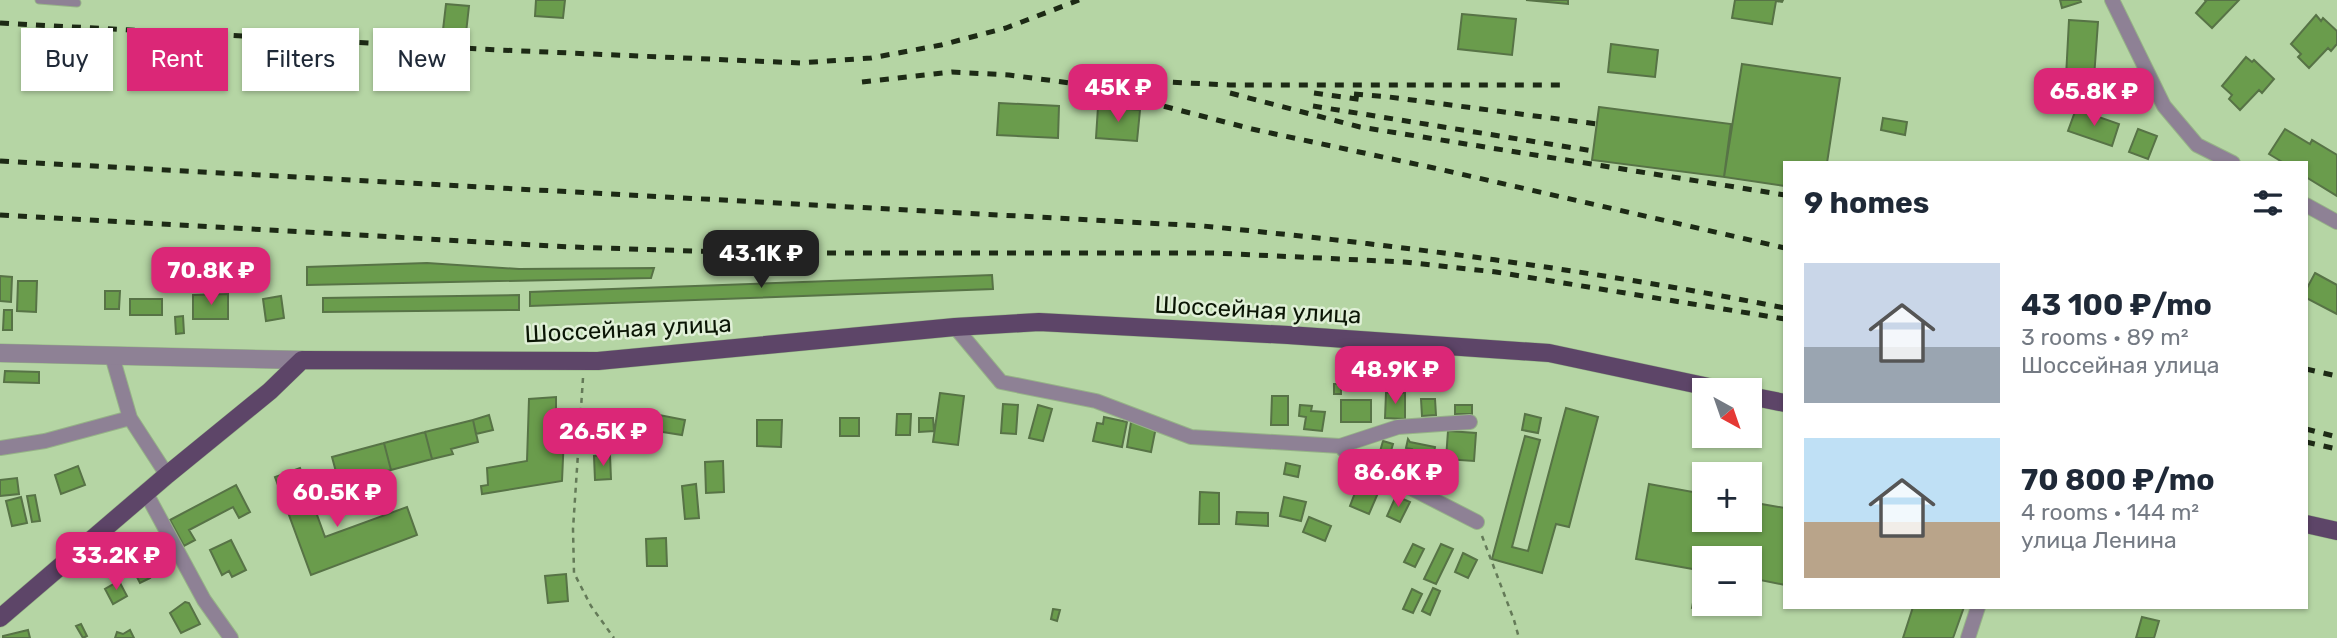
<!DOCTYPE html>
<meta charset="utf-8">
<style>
:root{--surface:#fff;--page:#f2f2f3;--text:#1f2937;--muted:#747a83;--accent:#db2777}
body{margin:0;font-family:Rubik,sans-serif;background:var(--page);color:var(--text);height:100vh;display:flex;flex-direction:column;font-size:26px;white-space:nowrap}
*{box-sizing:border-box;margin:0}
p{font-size:23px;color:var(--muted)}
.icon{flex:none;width:38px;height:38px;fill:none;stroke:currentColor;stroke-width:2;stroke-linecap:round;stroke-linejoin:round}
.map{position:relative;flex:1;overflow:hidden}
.panel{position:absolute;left:1783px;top:161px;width:525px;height:448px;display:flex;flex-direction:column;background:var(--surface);border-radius:0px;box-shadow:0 2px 5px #0004}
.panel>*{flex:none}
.banner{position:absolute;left:21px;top:28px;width:665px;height:63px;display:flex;gap:14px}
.needle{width:46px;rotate:140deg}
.buttons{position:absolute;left:1692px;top:378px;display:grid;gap:14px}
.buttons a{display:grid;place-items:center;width:70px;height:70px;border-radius:0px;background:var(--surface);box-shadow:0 2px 5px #0004;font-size:35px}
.price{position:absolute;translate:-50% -60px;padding:0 16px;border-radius:14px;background:var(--accent);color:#fff;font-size:23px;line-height:46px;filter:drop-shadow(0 2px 4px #0008)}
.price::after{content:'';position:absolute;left:50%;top:42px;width:21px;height:16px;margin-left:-10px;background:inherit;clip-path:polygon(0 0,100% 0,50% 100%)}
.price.on{background:#222;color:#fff}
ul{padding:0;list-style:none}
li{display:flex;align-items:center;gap:21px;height:175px;padding:0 21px}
li span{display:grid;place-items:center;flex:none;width:196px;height:140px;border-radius:0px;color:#555}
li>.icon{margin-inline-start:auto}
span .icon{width:84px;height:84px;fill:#fffc;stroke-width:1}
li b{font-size:30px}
h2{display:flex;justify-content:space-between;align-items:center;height:84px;padding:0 21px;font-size:30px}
.chip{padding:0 24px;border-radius:0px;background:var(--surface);box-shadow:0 2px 5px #0004;font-size:24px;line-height:63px}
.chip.on{background:var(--accent);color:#fff}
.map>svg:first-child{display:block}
</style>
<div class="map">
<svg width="2337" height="638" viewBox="0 0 2337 638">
<rect width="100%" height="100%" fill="#b5d5a4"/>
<!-- building -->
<path fill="#6a9c4c" stroke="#577346" stroke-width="2" d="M536 0H565L563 18 535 16Z
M1526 0H1568V4Z
M1735 0H1783L1782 2 1776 1 1772 24 1732 18Z
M2060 0H2080L2081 2 2062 8Z
M2205 0H2239L2212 28 2196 13 2206 1Z
M446 4 469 6 466 33 443 30Z
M1462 14 1516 19 1512 55 1458 49Z
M2316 15 2321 21 2323 18 2337 31V44L2331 51 2328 48 2309 68 2298 57 2301 54 2291 44Z
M2069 20 2098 22 2094 78 2066 77Z
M1611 44 1658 50 1655 77 1608 72Z
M2246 57 2252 62 2254 60 2274 79 2262 93 2259 90 2240 110 2229 99 2232 95 2222 86Z
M1742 64 1840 78 1827 163H1785V186L1724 177Z
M999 103 1059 106 1058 138 997 135Z
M1098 107 1140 110 1137 141 1096 138Z
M1599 107 1731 124 1724 177 1592 160Z
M2076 109 2119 124 2112 146 2068 131Z
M1883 118 1907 122 1905 135 1881 130Z
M2138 129 2157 136 2148 159 2129 152Z
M2285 129 2310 144 2312 140 2337 155V196L2306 177V163H2284L2269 154Z
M427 263 519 269 654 268 651 278 307 285V267Z
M2315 273 2337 285V314L2306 298V290Z
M992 275 993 289 530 306V292Z
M0 276 12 277 11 302 0 301Z
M18 281H37L36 312 17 311Z
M105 291H120L119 309H105Z
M228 294V319H193V295Z
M519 295V310L323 312V298Z
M281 296 284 318 266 321 263 299Z
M130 299H162V315H130Z
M4 310H12V330H3Z
M183 316 184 333 176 334 175 317Z
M5 371 39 372V383L4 382Z
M1334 384H1341V394H1334Z
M940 393 964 396 958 445 933 442Z
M1386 393H1405V419L1385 418Z
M1272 396H1288V425H1271Z
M556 397V413H565L562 481 482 494 481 486 488 485 487 468 527 461 529 399Z
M1421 399H1435L1436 415 1422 416Z
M1341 400H1371V422H1341Z
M1003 404 1018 405 1016 434 1001 433Z
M1038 405 1052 409 1043 441 1029 438Z
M1300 405 1312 406 1311 411 1325 412 1322 431 1304 429 1306 417 1299 416Z
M1455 405H1472V414H1455Z
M1566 408 1598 417 1569 527 1556 524 1542 573 1492 559 1525 436 1540 440 1512 547 1528 551Z
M897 414H911L910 435H896Z
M1525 414 1541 418 1538 433 1522 430Z
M489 415 493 430 476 434 473 420Z
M659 415 685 420 682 435 656 431Z
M1104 417 1127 422 1122 447 1093 441 1097 423 1103 424Z
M840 418H859V436H840Z
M919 418H933L934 431 919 432Z
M473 420 478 442 451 449 453 454 432 459 425 432Z
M757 420H782L781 447 757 446Z
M1131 422 1156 427 1151 452 1127 447Z
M1448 431 1476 433 1474 461 1446 459Z
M425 432 432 459 391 470 384 443Z
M1408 439 1410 442 1435 447 1431 469H1435L1434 478 1402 472 1403 463 1409 464 1412 449 1406 448Z
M1383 441 1393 444 1387 465 1377 462Z
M384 443 391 470 339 483 332 457Z
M610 455 611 479 595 480 594 456Z
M723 461 724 492 706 493 705 462Z
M1286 463 1300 466 1298 477 1284 474Z
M78 466 85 485 61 494 55 475Z
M300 468 325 537 407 507 417 535 311 575 275 477Z
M17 478 19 494 0 496V480Z
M696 484 699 518 685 519 682 486Z
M1649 484 1704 494V520H1750V502L1785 508V585L1750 578V558H1704V571L1636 559Z
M236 485 250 512 239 518 233 507 189 530 195 540 184 546 170 520Z
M1358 485 1378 493 1369 514 1350 506Z
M1200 492 1219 493V524H1199Z
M35 495 40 521 32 522 27 496Z
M1396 496 1410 502 1400 522 1387 516Z
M21 497 27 523 12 526 6 501Z
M1284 497 1306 502 1301 521 1280 516Z
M1237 512 1268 513V526L1236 524Z
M1309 517 1331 526 1325 541 1303 532Z
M666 538 667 566H647L646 539Z
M231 540 246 570 232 577 229 571 222 575 210 550Z
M1413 544 1424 549 1415 567 1404 562Z
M1441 544 1453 549 1436 584 1424 579Z
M137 553 150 578 140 583 127 558Z
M1463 553 1477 560 1468 578 1455 572Z
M1699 570 1704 571V604H1715L1713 611 1692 608Z
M566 574 568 601 548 603 545 576Z
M119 581 127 596 113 604 105 589Z
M1433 588 1440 591 1430 615 1422 611Z
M1412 589 1422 594 1413 613 1403 609Z
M185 602 189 603 200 624 181 633 170 613Z
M1913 607H1964L1953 638H1903Z
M1053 609 1060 610 1057 621 1051 619Z
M2142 617 2159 621 2154 638H2136Z
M81 624 87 636 83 638 76 626Z
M28 630 30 638H3V636Z
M130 630 134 638H115L117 632 123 634Z"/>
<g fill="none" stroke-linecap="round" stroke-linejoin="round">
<!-- service casing -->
<g stroke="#96b387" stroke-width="9">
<path id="service" d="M39 0 77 3"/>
</g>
<!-- minor casing -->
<g stroke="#96b387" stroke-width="16">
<path id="minor" d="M2112 0 2164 106 2197 145 2233 163
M2306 205 2337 222
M955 327 1001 382 1096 401 1191 437 1340 446 1398 427 1470 422
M130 418 167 475
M1340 446 1352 458 1477 522
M0 448 45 441 130 418 112 356
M146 493 204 600 231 638
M1968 638 1978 607"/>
</g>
<!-- tertiary casing -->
<g stroke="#96b387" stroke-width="19">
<path id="tertiary" d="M0 353 302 360"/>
</g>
<!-- primary casing -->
<g stroke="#96b387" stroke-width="19">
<path id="primary" d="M1750 396 1785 403
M2306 524 2337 531
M0 618 167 475 270 391 302 360 598 361 955 327 1039 322 1288 335 1549 353 1723 390"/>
</g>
<!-- path -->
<path stroke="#647a58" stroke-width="2.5" stroke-dasharray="5 5" stroke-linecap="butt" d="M583 378 573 529 574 573 591 606 614 638
M1482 536 1514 620 1519 638"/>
<!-- service -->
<use href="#service" stroke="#8e8195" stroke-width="7"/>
<!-- minor -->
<use href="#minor" stroke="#8e8195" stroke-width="14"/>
<!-- tertiary -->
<use href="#tertiary" stroke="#8e8195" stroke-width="18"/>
<!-- primary -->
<use href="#primary" stroke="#5d4568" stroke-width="18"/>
<!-- rail -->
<path stroke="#1d2a15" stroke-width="5" stroke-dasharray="9 9" stroke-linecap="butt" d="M0 23 500 50 800 63 871 58 941 45 1006 28 1079 0
M1083 78 1230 85H1564
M862 82 952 72 1009 75 1078 84 1252 129 1434 168 1785 248
M1230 93 1360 127 1785 195
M1314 93 1363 100
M1354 94 1389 97 1597 124
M1313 106 1593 151
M0 161 1203 226C1398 245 1593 270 1785 308
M0 215 572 247 754 253H1214L1404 262 1496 272 1785 319
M2306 369 2337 376
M2306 429 2337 437
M2306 442 2337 449"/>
</g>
<g text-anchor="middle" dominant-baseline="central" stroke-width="5" stroke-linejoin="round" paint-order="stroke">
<!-- street labels -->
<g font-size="24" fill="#0b1605" stroke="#e0f0d7">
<text transform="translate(1258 310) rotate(3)">Шоссейная улица</text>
<text transform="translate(628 329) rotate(-3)">Шоссейная улица</text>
</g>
</g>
</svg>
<div class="buttons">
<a><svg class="needle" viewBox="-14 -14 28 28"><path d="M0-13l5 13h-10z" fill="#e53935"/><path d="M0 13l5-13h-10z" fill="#747a83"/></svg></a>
<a>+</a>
<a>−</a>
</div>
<b class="price" style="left:1118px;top:124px">45K ₽</b>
<b class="price" style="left:2094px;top:128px">65.8K ₽</b>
<b class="price on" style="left:761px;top:290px">43.1K ₽</b>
<b class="price" style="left:211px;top:307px">70.8K ₽</b>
<b class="price" style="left:1395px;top:406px">48.9K ₽</b>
<b class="price" style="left:603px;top:468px">26.5K ₽</b>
<b class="price" style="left:1398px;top:509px">86.6K ₽</b>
<b class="price" style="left:337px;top:529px">60.5K ₽</b>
<b class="price" style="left:116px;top:592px">33.2K ₽</b>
<div class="banner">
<a class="chip">Buy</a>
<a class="chip on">Rent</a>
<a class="chip">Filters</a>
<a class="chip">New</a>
</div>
<section class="panel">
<h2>9 homes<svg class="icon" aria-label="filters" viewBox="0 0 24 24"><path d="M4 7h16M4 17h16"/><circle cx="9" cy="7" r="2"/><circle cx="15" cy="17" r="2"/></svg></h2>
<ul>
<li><span style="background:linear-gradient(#c9d6e8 60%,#9aa5b1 0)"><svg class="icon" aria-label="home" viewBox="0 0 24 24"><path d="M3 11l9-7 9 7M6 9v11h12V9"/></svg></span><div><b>43 100 ₽/mo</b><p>3 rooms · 89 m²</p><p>Шоссейная улица</p></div></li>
<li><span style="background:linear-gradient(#bfe0f5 60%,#b9a48a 0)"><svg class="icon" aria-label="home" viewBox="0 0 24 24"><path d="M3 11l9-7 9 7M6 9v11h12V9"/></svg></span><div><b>70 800 ₽/mo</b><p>4 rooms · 144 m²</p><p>улица Ленина</p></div></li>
</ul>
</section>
</div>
